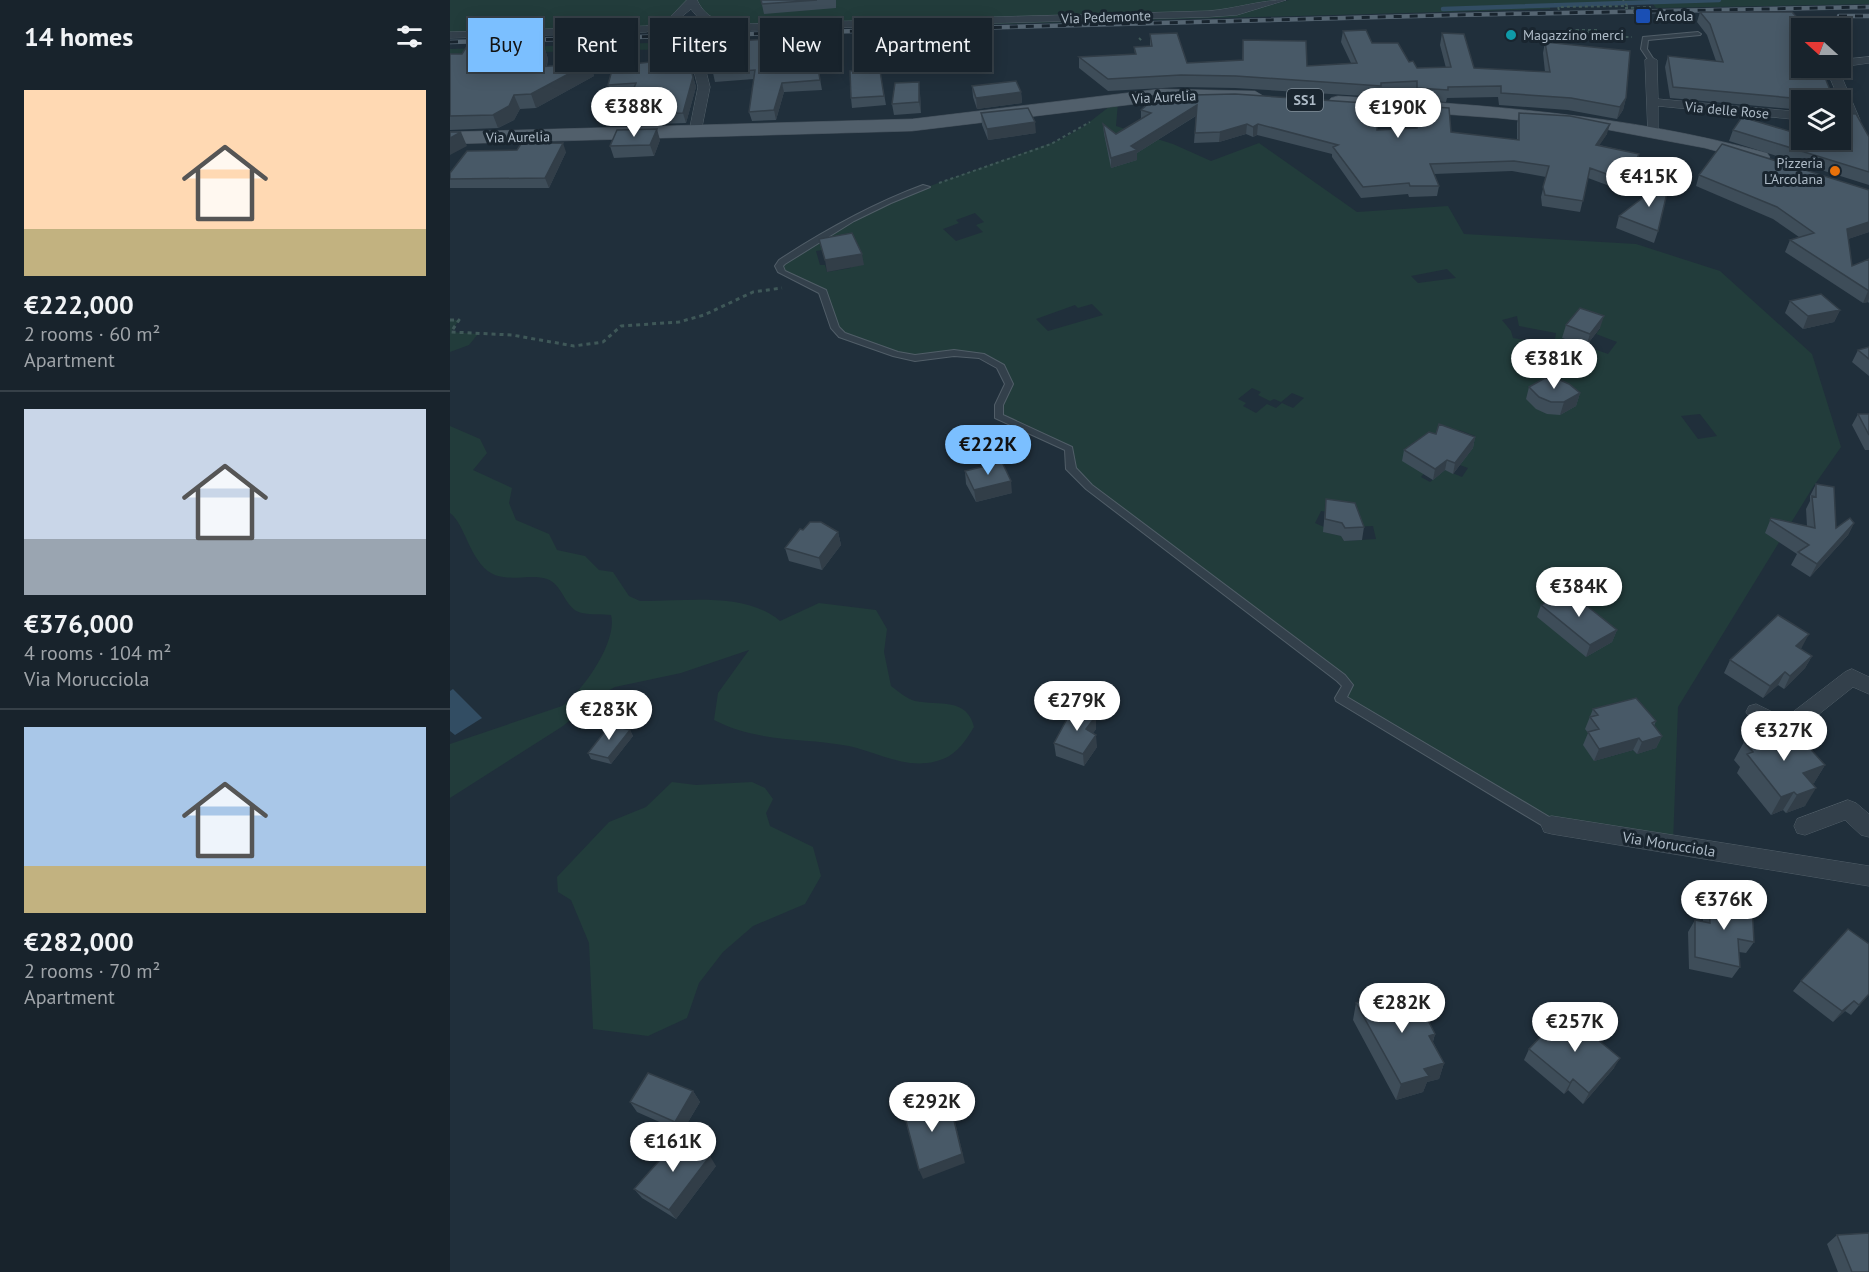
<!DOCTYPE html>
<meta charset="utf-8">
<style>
:root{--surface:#18232c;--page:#252f38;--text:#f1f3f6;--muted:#9fa4a9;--line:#364048;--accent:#7bbfff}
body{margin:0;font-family:"PT Sans",sans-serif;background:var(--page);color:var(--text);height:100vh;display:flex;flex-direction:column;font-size:22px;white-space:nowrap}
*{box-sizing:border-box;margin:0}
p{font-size:20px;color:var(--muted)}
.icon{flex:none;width:33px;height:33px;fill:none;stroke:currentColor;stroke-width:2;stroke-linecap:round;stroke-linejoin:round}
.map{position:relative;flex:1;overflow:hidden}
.side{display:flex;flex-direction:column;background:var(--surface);width:450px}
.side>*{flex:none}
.hud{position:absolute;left:18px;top:18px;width:570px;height:54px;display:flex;gap:12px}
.needle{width:39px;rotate:291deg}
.tools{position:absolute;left:1341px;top:18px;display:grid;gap:12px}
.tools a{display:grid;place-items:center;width:60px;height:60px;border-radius:0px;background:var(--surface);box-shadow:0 3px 15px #0003,0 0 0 2px var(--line);font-size:30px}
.price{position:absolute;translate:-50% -51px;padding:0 14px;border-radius:21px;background:#fff;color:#222;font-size:20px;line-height:39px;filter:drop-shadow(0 2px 3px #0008)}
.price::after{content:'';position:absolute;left:50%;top:36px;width:18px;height:14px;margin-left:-9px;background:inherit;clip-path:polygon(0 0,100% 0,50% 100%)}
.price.selected{background:var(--accent);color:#111}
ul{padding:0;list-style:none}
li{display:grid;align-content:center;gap:12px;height:318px;padding:0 24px}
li+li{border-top:2px solid var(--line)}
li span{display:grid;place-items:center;height:186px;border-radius:0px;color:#555}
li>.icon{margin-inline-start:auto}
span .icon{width:108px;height:108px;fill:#fffc;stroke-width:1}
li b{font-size:26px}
h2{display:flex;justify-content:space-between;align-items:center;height:72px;padding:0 24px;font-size:26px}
.pill{padding:0 21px;border-radius:0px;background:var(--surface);box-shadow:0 3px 15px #0003,0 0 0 2px var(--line);font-size:21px;line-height:54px}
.pill.selected{background:var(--accent);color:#111}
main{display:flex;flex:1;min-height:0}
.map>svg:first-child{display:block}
</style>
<main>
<section class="side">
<h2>14 homes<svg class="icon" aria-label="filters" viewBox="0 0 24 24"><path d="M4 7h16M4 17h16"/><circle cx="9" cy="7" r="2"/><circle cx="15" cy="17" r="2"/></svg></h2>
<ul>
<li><span style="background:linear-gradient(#ffd9b3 75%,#c2b280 0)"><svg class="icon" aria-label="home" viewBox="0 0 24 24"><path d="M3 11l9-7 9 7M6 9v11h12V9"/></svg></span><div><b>€222,000</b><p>2 rooms · 60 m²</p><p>Apartment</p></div></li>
<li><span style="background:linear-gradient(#c9d6e8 70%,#9aa5b1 0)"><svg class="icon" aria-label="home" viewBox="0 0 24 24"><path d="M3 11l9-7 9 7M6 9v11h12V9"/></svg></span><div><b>€376,000</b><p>4 rooms · 104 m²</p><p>Via Morucciola</p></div></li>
<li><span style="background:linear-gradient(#a9c7e8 75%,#c2b280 0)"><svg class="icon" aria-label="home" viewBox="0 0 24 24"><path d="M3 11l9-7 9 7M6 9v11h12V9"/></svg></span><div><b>€282,000</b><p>2 rooms · 70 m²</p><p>Apartment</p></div></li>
</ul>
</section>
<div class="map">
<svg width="1419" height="1272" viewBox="0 0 1419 1272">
<rect width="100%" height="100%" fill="#202f3b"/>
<!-- green -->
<path fill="#223c3b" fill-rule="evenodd" d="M0 0H239L231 12 208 26 0 34Z
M246 0H825L777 11 281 24 255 16Z
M839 0H1419V4L1206 8 1203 4 1100 7V9L515 25V22L802 10Z
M232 42 231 49 0 54V49Z
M664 103H668L666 126 723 144 761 161 809 143 907 212 998 206 1014 234 1186 244 1270 271 1362 354 1391 447 1363 487 1228 707 1223 844 1102 825 890 698 897 685 621 469 618 449 546 414 558 377C524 340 505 361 464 357 437 355 410 339 385 329L373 292 332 272V262L432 203 610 140 633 127ZM525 213 534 222 526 225 533 232 506 241 493 229 509 223 506 220ZM391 247 401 268 377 272 375 265H370L366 251ZM997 269 1006 278 968 283 961 276ZM642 304 653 315 598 331 586 319 625 305 628 308ZM1067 316 1069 326 1106 333 1104 345 1063 338 1061 331 1052 320ZM1127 320 1150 329 1146 334 1167 342 1158 354 1130 344 1121 351 1108 345ZM802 388 811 392 808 395 820 401 824 399 831 402 842 393 854 398 843 408 832 403 826 408 817 404 806 413 793 406 796 403 788 399ZM1250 414 1267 436 1248 439 1231 416ZM1009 430 1025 436 1017 445 1010 465 1018 468 1012 477 995 470 980 482 971 477ZM871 511 903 516 902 527 923 526 926 539 894 541 891 536 874 532V527L865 523ZM1144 742 1206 748 1187 754 1183 750 1144 761Z
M0 320H9L1 332 28 334 19 345 0 352Z
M0 426 30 439 37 453 23 470 62 488 59 503 66 520 99 534 107 550 135 556 149 570 163 572 179 596 190 601C233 602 295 591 330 621L369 603 426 610 437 629 434 652 441 686C448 691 457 699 465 701 489 706 517 697 524 727 517 739 507 754 493 759 460 772 430 753 399 746 351 737 309 743 264 720L268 693 299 650 231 673 165 687 150 695 113 726 0 798V744L112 706C133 691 168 641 161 615 152 614 141 615 132 613 114 609 114 585 97 579 80 573 58 583 41 573 20 561 15 524 0 513Z
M222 782 246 785 302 782 315 788 323 799 316 813 320 826 363 847 371 876 355 904 303 926 273 952 249 983 237 1018 198 1036 143 1029 139 943 121 900 108 892 107 877 159 822 196 807Z"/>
<!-- water -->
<path fill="#324d63" d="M3 689 32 718 5 735 0 731V691Z"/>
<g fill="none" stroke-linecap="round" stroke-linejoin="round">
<!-- stream -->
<path stroke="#324d63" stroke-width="4.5" d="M993 9 1269 0"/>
<!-- minor-tunnel -->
<path stroke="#354450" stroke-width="12" stroke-dasharray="12 6" stroke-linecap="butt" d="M243 30V44"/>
<!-- service casing -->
<g stroke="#515e68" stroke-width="2">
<path id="service" d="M1248 32 1251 34 1250 35 1198 40 1197 49 1204 60 1203 61H1199L1191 49 1193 37Z
M473 185 480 187 441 203 404 221 335 264 333 266 335 271 376 290 389 327 395 333 448 352 465 355 504 350 534 354 554 365 563 384 553 405V415L622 447 626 468 642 485 895 675 903 685 897 697 1106 821 1108 825 1106 829 1102 830 1098 829 886 701 885 698 892 686 887 681 636 489 616 469 615 450 545 418V405L555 384 547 368 529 358 504 356 465 361 443 356 389 337 381 328 369 293 328 272 325 266 329 260C375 230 422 204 473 185Z"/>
</g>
<!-- minor casing -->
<g stroke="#515e68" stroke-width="1">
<path id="minor" d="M237 0H247C257 21 274 23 295 24L758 11C785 9 810 0 836 0L787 15 758 17 305 30C281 30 256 31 241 9L220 26 196 32 0 38V32L196 26 219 18Z
M243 41 249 44 260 87 251 132 245 136 239 132 248 87 237 44Z
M1201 57 1207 60 1208 99 1352 112V120L1208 106V132L1202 136 1198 135 1195 60Z
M1419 57V63L1390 67V60Z
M1376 68H1388L1410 120 1408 123H1390V115L1396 116Z
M1402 669 1419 677V694L1403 687 1344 734C1331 738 1302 724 1296 712L1299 706 1306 704 1335 718 1395 672Z
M1398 800 1406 803 1419 814V837L1411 835 1395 820 1355 835 1347 833 1344 826 1347 819Z
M1102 816 1419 866V886L1102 834 1094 832 1091 825 1094 818Z"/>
</g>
<!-- primary casing -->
<g stroke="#404c57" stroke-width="1">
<path id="primary" d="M710 89 805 91 815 97 805 103 710 101 462 131 0 144V132L462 119Z
M888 96C1035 105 1175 114 1317 153L1320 157 1317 161 1310 163 1255 148 1154 129 1048 118 881 106 878 102 881 98Z"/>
</g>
<!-- path-far1 -->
<path stroke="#3f5858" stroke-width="2" stroke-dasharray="3 3" stroke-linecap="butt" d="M1175 8 1201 7
M1109 10 1108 7 1177 6 1173 0
M1147 30H1121L1148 34H1123L1124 36 1182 37
M689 38 693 42
M489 183 601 144 640 122"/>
<!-- path -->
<path stroke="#3f5858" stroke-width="3" stroke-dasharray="4 4" stroke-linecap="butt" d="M0 320H9L1 332 62 335 124 346 153 342 171 326 229 322 254 315 303 292 332 288"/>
<!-- service -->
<use href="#service" fill="#33404b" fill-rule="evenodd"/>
<!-- minor -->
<use href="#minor" fill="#33404b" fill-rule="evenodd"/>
<!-- primary -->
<use href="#primary" fill="#515f6b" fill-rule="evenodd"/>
<!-- rail casing -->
<g stroke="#556572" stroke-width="4.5">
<path id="rail" d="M1389 16H1419
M0 42 1004 15 1419 7"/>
</g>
<!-- rail -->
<use href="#rail" stroke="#19252f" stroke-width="3" stroke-dasharray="8" stroke-linecap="butt"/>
</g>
<!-- wall -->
<path fill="#3e4d59" d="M311 0H386V8L314 14Z
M1250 12 1377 71 1375 78 1384 100H1352V110L1220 98 1215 67 1218 56 1266 61 1257 35 1247 22Z
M893 31 922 43 959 62 967 68H996L990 45 992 33 1024 68 1095 72 1093 53 1095 42 1176 98 1173 110 1167 119 1118 110 1049 105 1048 97 997 98 996 102 965 100V92L930 94 929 97 785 88 731 87 658 91 629 68V57L685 54 684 47 700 46V34L737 63 792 60 793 40 857 66 901 63 891 42Z
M354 37 356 46 354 63 367 62 372 90 334 92 326 120 302 121 299 112 304 79 265 82 263 73Z
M51 42 54 49 94 46 98 59 97 66 139 63 144 76 86 108 70 109 64 120 48 128 0 130V54H12Z
M238 58 246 87 236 123 177 125 173 114 181 94 162 95 158 85Z
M430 71 436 105 402 108 401 98Z
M522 86 571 92 572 103 527 109 523 97Z
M470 93 471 113 444 115 442 104Z
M701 96 927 130 966 129 965 116 967 106 1001 132 1067 140V123L1069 113 1157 134 1149 145 1189 154 1186 164 1173 191 1138 178 1130 212 1092 206 1091 197 1096 177 1062 171 984 174 989 186 987 196 959 197 958 194 911 198 882 157V154L807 135 803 137 796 134 769 142 744 143 746 116 687 153V160L661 168 654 134 653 124 666 134 691 119V110L701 102Z
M531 113 586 133 538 140 532 125Z
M1283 130 1375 143 1373 140H1390L1419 137V185L1279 141Z
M210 140 204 156 164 158 160 146Z
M67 150 116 152 99 188H0V173Z
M1249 175 1419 190V232L1398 239 1402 266 1419 259V303L1418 302 1413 303 1335 252 1340 240 1349 237 1323 219 1246 186Z
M1169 216 1208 231 1204 243 1166 228Z
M1340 301 1390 310 1384 322 1353 329 1335 313Z
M1116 325 1150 328 1136 346 1112 338Z
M1419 347V376L1402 362 1408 350Z
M1079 387 1130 393 1126 406 1110 415 1097 414 1086 409 1076 399Z
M1408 414H1419V450H1415L1402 425Z
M986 434 1025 437 1023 448 1003 474 995 470 983 480 952 461 954 450Z
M515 471 562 493 526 502 516 484Z
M1366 484 1386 528 1404 523 1398 535 1360 577 1341 565 1347 554 1315 533 1321 518 1357 526 1356 509 1360 501V496Z
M876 499 914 527 912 540 894 541 891 536 873 532Z
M353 530 388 532 391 545 372 570 339 561 335 548Z
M1091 605 1167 630 1162 642 1136 657 1087 617Z
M1352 647 1350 649 1362 656 1355 668 1334 689 1328 685 1313 698 1274 673 1280 660Z
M1143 709 1206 721 1204 726 1212 736 1206 748 1187 754 1183 750 1144 761 1133 745 1138 733 1135 729Z
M646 716V729L643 733 647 747 634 766 606 756 604 743Z
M180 730 183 736 161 764 141 759 138 753Z
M1338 737 1352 744 1375 765 1364 783 1362 784 1355 806 1336 813 1333 810 1321 815 1287 773 1290 767 1284 760 1294 742Z
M1259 896 1304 942 1296 953 1289 952 1290 967 1282 978 1239 969 1238 932 1245 920 1253 922 1252 907Z
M1351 981 1419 994 1401 1015 1395 1011 1383 1022 1343 991Z
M937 999 985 1034 983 1042 994 1063 989 1079 977 1082 973 1092 946 1100 903 1020 906 1003Z
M1079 1049 1164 1068 1133 1104 1118 1090 1114 1094 1074 1060Z
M243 1091 250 1102 232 1132 187 1112 180 1102Z
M266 1166 226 1219 192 1198 184 1189Z
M1387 1235 1419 1272H1388L1377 1244Z"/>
<!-- shaded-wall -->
<path fill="#323e48" d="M354 37 356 46 353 72 351 63Z
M51 42 56 55 47 50Z
M94 46 98 59 93 80 89 67Z
M139 63 144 76 86 108 81 94Z
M243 77 246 87 236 123 233 113Z
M469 82 470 93 471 113 469 102Z
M332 83 334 92 326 120 324 110Z
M571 92 572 103 527 109 526 98Z
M64 95 70 109 64 120 48 128 43 115Z
M1176 98 1173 110 1167 119 1170 107Z
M747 105V115L687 153V160L661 168V158Z
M585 122 586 133 538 140 537 129Z
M797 124 796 134 769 142 770 132Z
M808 124 807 135 803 137V127Z
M1160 124 1157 134 1143 155 1146 145Z
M207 129 210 140 204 156 200 145Z
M11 132 17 146 0 155V138Z
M113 143 116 152 99 188 95 178Z
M1189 154 1186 164 1173 191 1176 181Z
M1419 222V232L1392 241 1397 229Z
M412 254 414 265 377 272 375 260Z
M1418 291H1419V298L1418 302 1413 303Z
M1390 310 1384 322 1353 329 1358 316Z
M1154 316 1150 328 1136 346 1140 334Z
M1130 393 1126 406 1110 415 1114 402Z
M1025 437 1023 448 1003 474 1005 463Z
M997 460 995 470 983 480 985 469Z
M561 481 562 493 526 502 524 490Z
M1404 523 1398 535 1360 577 1367 564Z
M388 532 391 545 372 570 369 558Z
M1167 630 1162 642 1136 657 1140 645Z
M1359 634 1352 647 1340 659 1346 646Z
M1362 656 1355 668 1334 689 1340 676Z
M1335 672 1328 685 1313 698 1320 686Z
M646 716V729L637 741 636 729Z
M180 730 183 736 161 764 158 758Z
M646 735 647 747 634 766 633 754Z
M1212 736 1206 748 1187 754 1192 742Z
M1189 738 1183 750 1144 761 1149 749Z
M1375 765 1364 783 1342 792 1353 773Z
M1366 788 1355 806 1336 813 1347 795Z
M1344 792 1333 810 1321 815 1331 797Z
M1404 1001 1395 1011 1383 1022 1392 1011Z
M985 1034 980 1050 979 1036Z
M1170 1058 1164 1068 1133 1104 1139 1093Z
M994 1063 989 1079 977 1082 973 1092 946 1100 951 1084 974 1069Z
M1123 1079 1118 1090 1114 1094 1120 1083Z
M243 1091 250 1102 232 1132 225 1122Z
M505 1122 515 1163 473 1179 469 1170Z
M260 1156 266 1166 226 1219 219 1210Z"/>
<!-- building -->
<path fill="#485967" stroke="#323e48" stroke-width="1.5" d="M311 0H367L312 4Z
M1250 12H1342L1357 28H1352V68H1376L1377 71 1372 70 1384 100H1364L1223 87 1218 56 1273 62 1260 24Z
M916 30 922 43H948L959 62 963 61 967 68 1001 67 992 33 1014 34 1024 68 1100 72 1095 42 1180 51 1176 98 1170 107 1121 98 1051 93V86L998 87V90L967 88V81L931 83V86L786 76 731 75 658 79 629 57 686 54 684 47 702 46 700 34 727 33 737 63 793 60V40L856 41 857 66 907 63 893 31Z
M354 37 351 63 367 62 370 80 332 83 324 110 299 112 305 70 263 73 269 42Z
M51 42 47 50 94 46 89 67 139 63 81 94 64 95 59 106 43 115 0 116V54H12L19 43Z
M238 58 243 77 233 113 173 114 186 83 158 85 163 66Z
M400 71H430L434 96 401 98Z
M566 81 571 92 526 98 522 86Z
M469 82V102L442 104 445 83Z
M785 94 929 104 927 130 967 128V106L999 108 1001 132 1069 140V113L1120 116 1160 124 1146 145 1189 154 1176 181 1140 168 1133 201 1095 195 1093 187 1099 166 1064 161 980 164 989 186H960L959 183 913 187 883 147 888 145 808 124 803 127 797 124 770 132 745 133 747 105 681 146 687 150 661 158 653 124 666 134 701 113 691 110 706 97 701 96Z
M578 108 585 122 537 129 531 113Z
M1390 113 1406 114 1419 137V172L1283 130 1292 117 1352 135V140H1365L1386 146 1383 140H1390Z
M207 129 200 145 160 146 167 130Z
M0 132H11L0 138Z
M113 143 95 178 0 179V173L17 151 67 150 71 144Z
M1272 144 1419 190V222L1397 229 1402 266 1419 259V291L1340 240 1364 233 1327 207 1249 175Z
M1221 176 1208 231 1169 216Z
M402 233 412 254 375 260 369 239Z
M1371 294 1390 310 1358 316 1340 301Z
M1130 308 1154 316 1140 334 1116 325Z
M1419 347V359L1408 350Z
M1095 378 1108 379 1119 384 1130 393 1114 402H1101L1089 397 1079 387Z
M1408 414H1419V435Z
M989 424 1025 437 1005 463 997 460 985 469 954 450 979 432 986 434Z
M552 462 561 481 524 490 515 471Z
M1366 484 1384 487 1386 528 1400 518 1404 523 1367 564 1348 552 1359 545 1320 520 1321 518 1365 528 1362 496 1366 497Z
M876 499 905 503 914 527 895 528 892 523 875 519Z
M360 522H371L388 532 369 558 335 548 350 529 353 530Z
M1117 590 1167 630 1140 645 1091 605Z
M1328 615 1359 634 1346 646 1362 656 1340 676 1335 672 1320 686 1280 660Z
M1186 698 1206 721 1202 723 1212 736 1192 742 1189 738 1149 749 1138 732 1149 729 1140 717 1148 715 1143 709Z
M623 708 646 716 636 729 646 735 633 754 604 743Z
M160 725 180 730 158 758 138 753Z
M1331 729 1338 737 1343 735 1352 744 1355 743 1375 765 1353 773 1366 788 1347 795 1344 792 1331 797 1297 754 1303 752 1294 742Z
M1259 896 1302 905 1304 942 1288 939 1290 967 1245 957V920L1260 923Z
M1398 929 1419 944V994L1409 1005 1404 1001 1392 1011 1351 981Z
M963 991 985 1034 979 1036 994 1063 974 1069 979 1076 951 1084 906 1003 935 992 937 999Z
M1114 1012 1170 1058 1139 1093 1123 1079 1120 1083 1079 1049Z
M198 1073 243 1091 225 1122 180 1102Z
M491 1096 497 1113 502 1112 512 1154 469 1170 453 1110Z
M233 1134 260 1156 219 1210 184 1189Z
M1419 1233V1272H1402L1387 1235Z"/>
<!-- markers -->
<rect fill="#1a4fb4" stroke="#19252f" stroke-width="2" x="1185" y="8" width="16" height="16" rx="3"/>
<circle fill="#0f9aa8" stroke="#19252f" stroke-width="2" cx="1061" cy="35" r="6"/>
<circle fill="#e8710a" stroke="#19252f" stroke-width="2" cx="1385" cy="171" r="6"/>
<g text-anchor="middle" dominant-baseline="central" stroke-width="6" stroke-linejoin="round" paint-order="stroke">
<!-- far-poi labels -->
<g font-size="14" fill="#aebbc7" stroke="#19252f" text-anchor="start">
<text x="1206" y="16">Arcola</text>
<text x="1073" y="35">Magazzino merci</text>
<text x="1373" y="163" text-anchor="end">Pizzeria<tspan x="1373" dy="16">L'Arcolana</tspan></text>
</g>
<!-- far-street labels -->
<g font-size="14" fill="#aebbc7" stroke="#19252f">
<text transform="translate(656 17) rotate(-2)">Via Pedemonte</text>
<text transform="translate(714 97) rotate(-3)">Via Aurelia</text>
<text transform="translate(1277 110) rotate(5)">Via delle Rose</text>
<text transform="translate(68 137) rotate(-1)">Via Aurelia</text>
</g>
<!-- shield labels -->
<rect fill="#19252f" stroke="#818e99" stroke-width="1.5" x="837" y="89" width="36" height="22" rx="4.5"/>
<g font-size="14" font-weight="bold" fill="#aebbc7">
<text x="855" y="100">SS1</text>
</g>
<!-- street labels -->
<g font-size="15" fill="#aebbc7" stroke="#19252f">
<text transform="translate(1219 844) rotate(9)">Via Morucciola</text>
</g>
</g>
</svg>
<div class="tools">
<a><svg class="needle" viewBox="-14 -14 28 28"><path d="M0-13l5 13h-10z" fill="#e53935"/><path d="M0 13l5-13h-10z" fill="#9fa4a9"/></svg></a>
<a><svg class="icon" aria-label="layers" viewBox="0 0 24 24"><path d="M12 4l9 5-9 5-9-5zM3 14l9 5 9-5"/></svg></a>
</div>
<b class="price" style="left:184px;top:138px">€388K</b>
<b class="price" style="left:948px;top:139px">€190K</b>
<b class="price" style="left:1199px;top:208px">€415K</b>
<b class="price" style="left:1104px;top:390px">€381K</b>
<b class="price selected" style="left:538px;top:476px">€222K</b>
<b class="price" style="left:1129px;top:618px">€384K</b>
<b class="price" style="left:627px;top:732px">€279K</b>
<b class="price" style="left:159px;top:741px">€283K</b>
<b class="price" style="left:1334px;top:762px">€327K</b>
<b class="price" style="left:1274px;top:931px">€376K</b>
<b class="price" style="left:952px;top:1034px">€282K</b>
<b class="price" style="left:1125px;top:1053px">€257K</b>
<b class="price" style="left:482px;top:1133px">€292K</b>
<b class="price" style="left:223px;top:1173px">€161K</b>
<div class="hud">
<a class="pill selected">Buy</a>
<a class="pill">Rent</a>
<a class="pill">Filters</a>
<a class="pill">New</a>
<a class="pill">Apartment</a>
</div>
</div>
</main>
